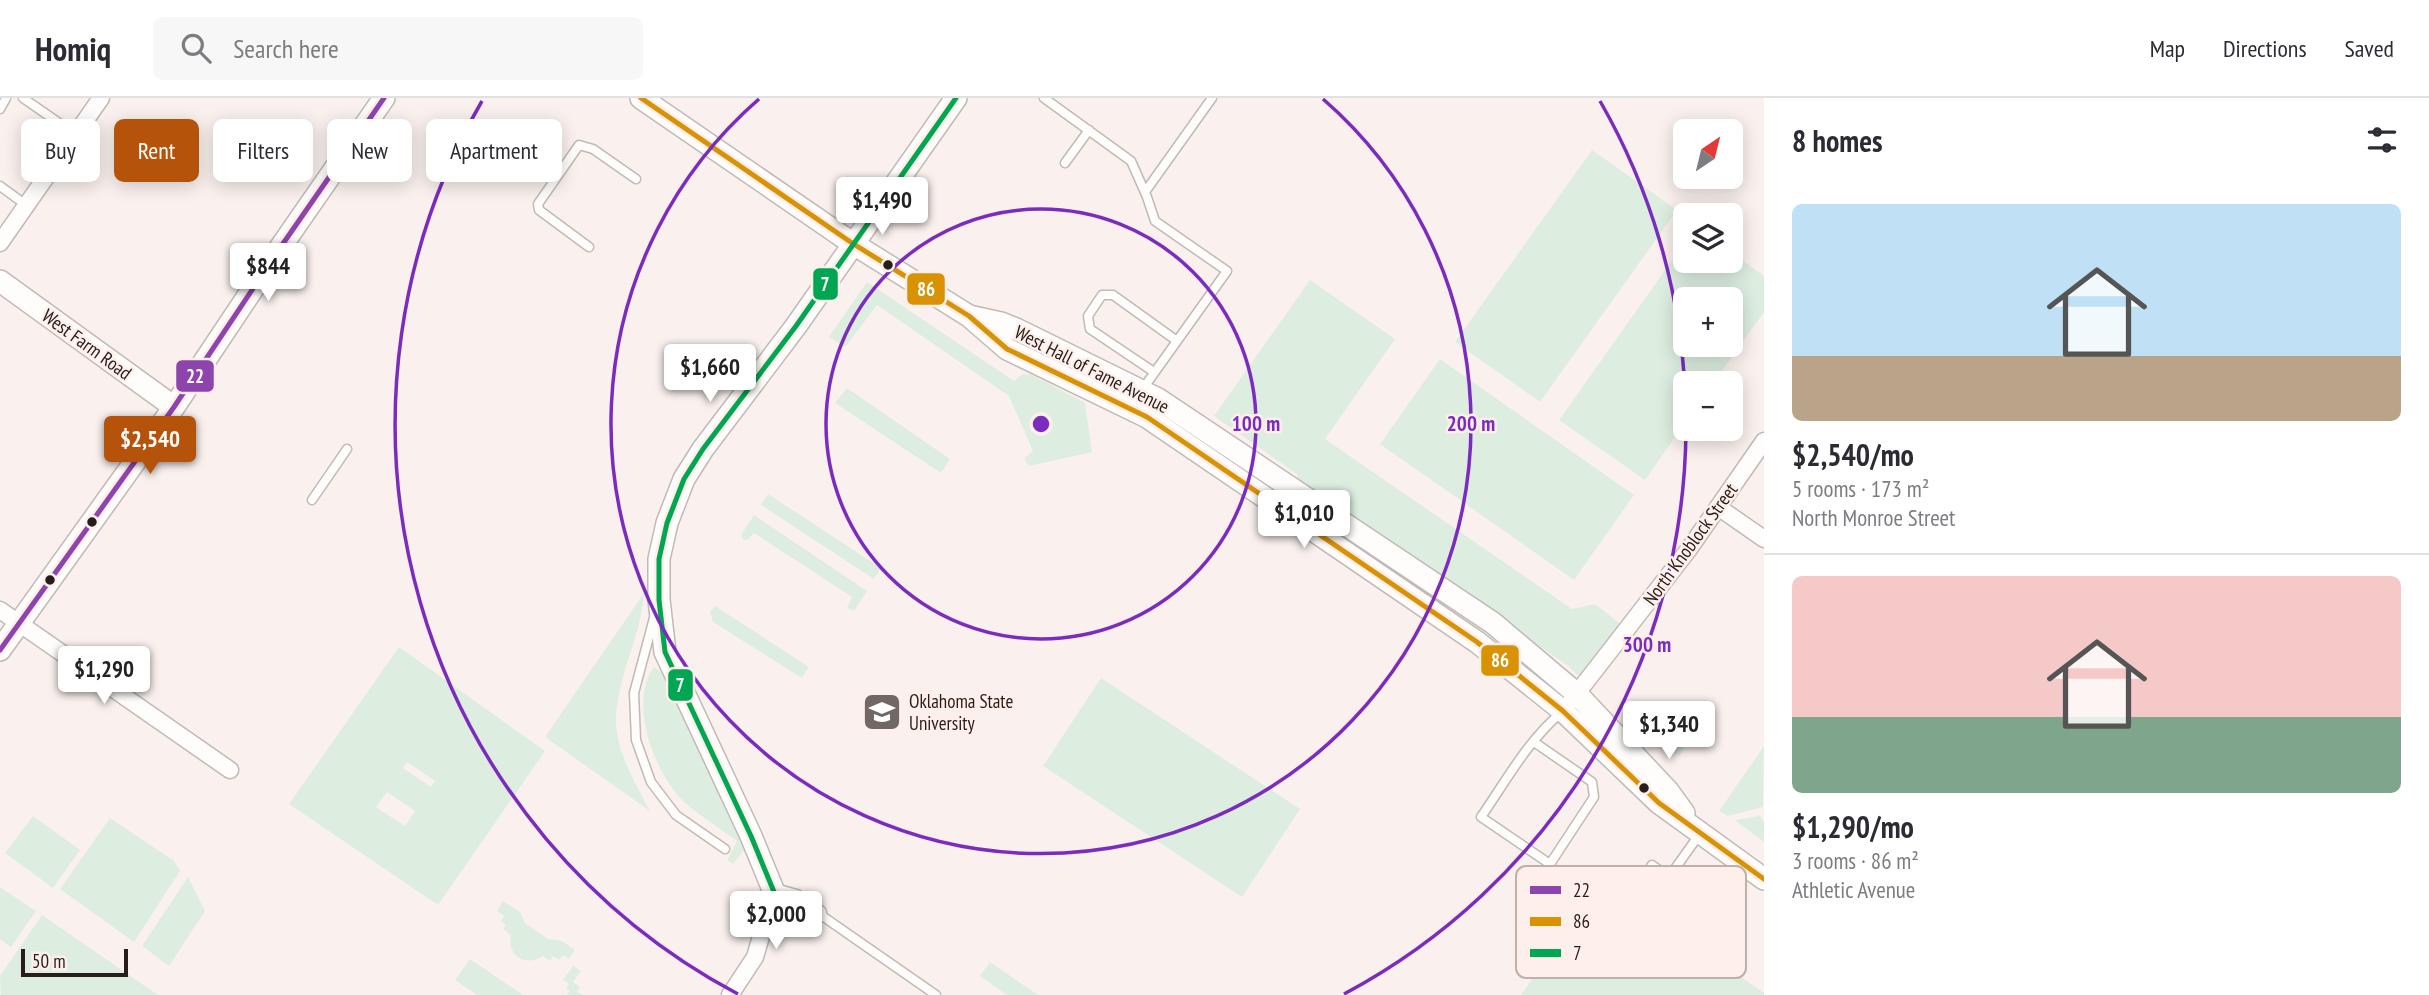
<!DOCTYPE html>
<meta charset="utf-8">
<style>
:root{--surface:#fff;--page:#f7f7f7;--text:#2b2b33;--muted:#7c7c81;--line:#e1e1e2;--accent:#b45309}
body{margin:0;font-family:"PT Sans Narrow",sans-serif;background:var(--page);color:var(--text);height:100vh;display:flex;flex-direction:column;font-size:26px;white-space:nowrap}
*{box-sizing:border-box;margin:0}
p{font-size:23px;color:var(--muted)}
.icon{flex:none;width:38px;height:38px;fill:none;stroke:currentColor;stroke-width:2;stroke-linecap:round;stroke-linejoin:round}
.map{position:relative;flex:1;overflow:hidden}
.panel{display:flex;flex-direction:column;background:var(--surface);width:665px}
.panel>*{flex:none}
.banner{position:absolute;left:21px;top:21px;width:665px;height:63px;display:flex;gap:14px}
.needle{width:46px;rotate:35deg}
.fabs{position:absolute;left:1673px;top:21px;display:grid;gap:14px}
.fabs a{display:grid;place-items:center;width:70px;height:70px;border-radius:10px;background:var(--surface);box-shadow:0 4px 18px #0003;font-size:35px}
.scale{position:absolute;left:21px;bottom:18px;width:107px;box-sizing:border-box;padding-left:7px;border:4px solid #271e1b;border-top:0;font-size:19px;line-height:24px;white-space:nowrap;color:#271e1b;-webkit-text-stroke:5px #feefea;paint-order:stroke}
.price{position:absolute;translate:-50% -60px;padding:0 16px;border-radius:7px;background:#fff;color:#222;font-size:23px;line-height:46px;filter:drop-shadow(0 2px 4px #0008)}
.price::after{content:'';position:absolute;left:50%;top:42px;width:21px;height:16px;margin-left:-10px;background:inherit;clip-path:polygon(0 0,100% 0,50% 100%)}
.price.on{background:var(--accent);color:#fff}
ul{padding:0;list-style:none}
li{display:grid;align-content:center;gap:14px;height:371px;padding:0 28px}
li+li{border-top:2px solid var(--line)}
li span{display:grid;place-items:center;height:217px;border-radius:10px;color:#555}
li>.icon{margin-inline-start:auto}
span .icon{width:126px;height:126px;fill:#fffc;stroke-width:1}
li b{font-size:30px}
h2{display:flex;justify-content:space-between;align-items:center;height:84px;padding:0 28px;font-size:30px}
.pill{padding:0 24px;border-radius:10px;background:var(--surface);box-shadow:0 4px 18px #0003;font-size:24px;line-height:63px}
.pill.on{background:var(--accent);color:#fff}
header{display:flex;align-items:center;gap:42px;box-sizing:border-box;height:98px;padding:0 35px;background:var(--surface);border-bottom:2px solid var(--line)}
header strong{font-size:33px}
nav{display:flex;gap:38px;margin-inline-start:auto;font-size:24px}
.search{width:490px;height:63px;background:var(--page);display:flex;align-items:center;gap:18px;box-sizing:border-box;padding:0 24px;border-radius:10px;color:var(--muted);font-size:26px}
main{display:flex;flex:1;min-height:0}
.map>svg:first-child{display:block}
</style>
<header>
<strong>Homiq</strong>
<div class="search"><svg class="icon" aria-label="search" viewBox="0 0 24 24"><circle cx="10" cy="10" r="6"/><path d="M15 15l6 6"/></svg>Search here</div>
<nav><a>Map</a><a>Directions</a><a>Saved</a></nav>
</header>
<main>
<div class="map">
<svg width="1764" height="897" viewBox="0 0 1764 897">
<rect width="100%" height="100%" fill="#faf1ee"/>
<!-- green -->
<path fill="#ddeee1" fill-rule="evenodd" d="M1592 52 1677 112 1540 304 1455 244Z
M1685 144V163H1731V154L1764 178V214L1713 285H1685V325L1645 382 1559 322ZM1685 201H1731V247H1685Z
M1310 182 1395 241 1325 341 1572 511 1595 506 1627 531 1586 585 1568 568 1297 381 1298 377 1214 318Z
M867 184 1014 283 1023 276 1032 277 1085 305 1092 354 1029 368 1024 361 1033 353 1009 298 877 207 847 247 843 248 829 239Z
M1440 261 1634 397 1574 482 1380 346Z
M847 290 950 361 941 375 835 305Z
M768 396 881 470 874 481 761 407Z
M754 417 867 493 854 513 847 510 852 499 754 435 749 441 744 442 741 437Z
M644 495C641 539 617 578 616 622 616 654 636 686 650 713L545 639Z
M715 508 809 569 802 580 713 524 710 514Z
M399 549 545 653 438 807 289 706ZM407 664 435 683 431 689 403 670ZM387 694 415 713 405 728 376 709Z
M654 569 666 577 745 751 733 766 727 762 737 743C720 730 700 718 684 704 655 676 627 604 654 569Z
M1101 580 1300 711 1242 799 1043 668Z
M1663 615 1693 637 1679 658 1648 636Z
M1764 648 1763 709 1728 718 1719 713Z
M33 718 80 752 53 790 5 755Z
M1760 718 1764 724V744L1735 722Z
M110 720 174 763 180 773 134 844 60 791Z
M1590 774 1764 895V897H1521L1556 846 1546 838Z
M188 779 205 813 169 868 142 848Z
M0 789 36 813 11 849 0 841Z
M503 803 520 814 525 825 548 841 562 843 575 852 569 861 563 857 559 862 553 858 550 863 543 858C525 870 506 857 511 837L503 831 506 827 501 823 504 818 497 813Z
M42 817 158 897H1L0 878Z
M470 861 523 897H477L455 882Z
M990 864 1038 897H1007L980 878Z
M573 868 581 873 573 884 580 889 577 894 582 897H567L570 893 566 890 569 886 563 882Z"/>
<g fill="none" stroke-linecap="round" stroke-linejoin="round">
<!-- lane casing -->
<g stroke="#c1b9b6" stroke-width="11">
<path id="lane" d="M23 0 75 36
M1044 0 1131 63 1147 99 1155 123 1227 173 1142 292
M0 11 6 0
M1065 65 1089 32
M0 88 26 107
M1145 94 1212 0
M589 149 539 112 538 106 579 47 593 51 636 81
M1154 274 1090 231 1088 218 1102 197H1113L1177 243
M312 402 347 351
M654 520 634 595 636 642 651 684 676 717 725 751
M1534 644 1592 684 1594 699 1550 766 1481 719C1506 683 1528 642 1562 614
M1652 767 1712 809 1699 827 1639 785Z
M1669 779 1699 737
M818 815 936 897"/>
</g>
<!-- street casing -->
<g stroke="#c1b9b6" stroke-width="19">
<path id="street" d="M0 145 101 0
M1718 409 1764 441
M0 512 230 672
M1571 603 1689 451 1764 343
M730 897 755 859 774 794 796 800 818 815"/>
</g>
<!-- secondary casing -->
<g stroke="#c1b9b6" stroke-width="24">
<path id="secondary" d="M641 0 852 145 969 218 1007 251 1147 319 1477 544 1563 613 1659 705 1764 781
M0 183 174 309
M969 218 1001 225 1016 231 1158 301 1493 525 1577 596 1668 693 1684 715
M0 552 174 309 280 150 384 0
M774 794 751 738 665 554 659 502V461L667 425 684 381 703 351 796 228 956 0"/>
</g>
<!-- lane -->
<use href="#lane" stroke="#fefdfc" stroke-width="8"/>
<!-- street -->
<use href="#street" stroke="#fefdfc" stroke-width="16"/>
<!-- secondary -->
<use href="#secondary" stroke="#fefdfc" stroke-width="21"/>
<!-- bus-1 casing -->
<g stroke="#feefea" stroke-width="10">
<path id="bus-1" d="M0 552 174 309 280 150 384 0"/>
</g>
<!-- bus-2 casing -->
<g stroke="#feefea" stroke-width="10">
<path id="bus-2" d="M641 0 852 145 969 218 1007 251 1147 319 1477 544 1563 613 1659 705 1764 781"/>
</g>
<!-- bus-3 casing -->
<g stroke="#feefea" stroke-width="10">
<path id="bus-3" d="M774 794 751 738 665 554 659 502V461L667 425 684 381 703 351 796 228 956 0"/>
</g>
<!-- bus-1 -->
<use href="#bus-1" stroke="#8e44ad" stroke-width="5"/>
<!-- bus-2 -->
<use href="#bus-2" stroke="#d89204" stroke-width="5"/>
<!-- bus-3 -->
<use href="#bus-3" stroke="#00a651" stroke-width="5"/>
</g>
<!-- distance rings -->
<g fill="none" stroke="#7b2cbf" stroke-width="3.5">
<circle cx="1041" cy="326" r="215"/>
<path d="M1323 1A430 430 0 1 1 759 1"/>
<path d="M1686 332A645 645 0 0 1 1344 896M738 896A645 645 0 0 1 482 3M1600 3A645 645 0 0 1 1685 292"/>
</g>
<!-- icons -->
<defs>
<g id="university-square" transform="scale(2.0125)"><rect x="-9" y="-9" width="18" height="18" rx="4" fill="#716865" stroke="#feefea"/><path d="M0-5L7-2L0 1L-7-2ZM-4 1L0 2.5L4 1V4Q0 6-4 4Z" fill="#fff"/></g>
</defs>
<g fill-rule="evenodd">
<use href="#university-square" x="882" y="614"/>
</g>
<!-- markers -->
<g fill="#271e1b" stroke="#feefea" stroke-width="2.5">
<circle cx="888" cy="167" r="6"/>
<circle cx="92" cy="424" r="6"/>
<circle cx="50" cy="482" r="6"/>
<circle cx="1644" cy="690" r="6"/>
</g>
<g text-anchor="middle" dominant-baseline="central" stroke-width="5" stroke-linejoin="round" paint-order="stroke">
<!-- street labels -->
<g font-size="19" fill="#271e1b" stroke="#feefea">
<text transform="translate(87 246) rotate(36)">West Farm Road</text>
<text transform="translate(1092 271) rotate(27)">West Hall of Fame Avenue</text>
<text transform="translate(1690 446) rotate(-54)">North Knoblock Street</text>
</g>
<!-- poi labels -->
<g font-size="19" fill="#271e1b" stroke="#feefea" text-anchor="start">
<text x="909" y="603">Oklahoma State<tspan x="909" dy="22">University</tspan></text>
</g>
</g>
<!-- legend -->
<rect x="1516" y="768" width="230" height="112" rx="10" fill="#feefea" stroke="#beb0ac" stroke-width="2"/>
<rect x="1530" y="788" width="31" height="8" fill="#8e44ad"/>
<rect x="1530" y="819" width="31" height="9" fill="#d89204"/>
<rect x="1530" y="851" width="31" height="8" fill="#00a651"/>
<g font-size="19" fill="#271e1b">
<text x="1573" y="799">22</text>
<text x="1573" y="830">86</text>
<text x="1573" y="862">7</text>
</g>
<circle cx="1041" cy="326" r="10" fill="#7b2cbf" stroke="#feefea" stroke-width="3.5"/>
<g font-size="21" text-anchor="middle" font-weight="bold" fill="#7b2cbf" stroke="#feefea" stroke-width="5" stroke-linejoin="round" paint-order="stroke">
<text x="1256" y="333">100 m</text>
<text x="1471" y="333">200 m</text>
<text x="1647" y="554">300 m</text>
</g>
<g stroke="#feefea" stroke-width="2.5">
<rect x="812" y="169" width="27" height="34" rx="7" fill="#00a651"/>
<rect x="906" y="174" width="40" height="34" rx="7" fill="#d89204"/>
<rect x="175" y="261" width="40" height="34" rx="7" fill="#8e44ad"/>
<rect x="1480" y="546" width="40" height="33" rx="7" fill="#d89204"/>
<rect x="667" y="570" width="27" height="34" rx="7" fill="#00a651"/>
</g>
<g font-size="19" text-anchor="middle" font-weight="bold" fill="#fff">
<text x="825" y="193">7</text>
<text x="926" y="198">86</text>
<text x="195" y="285">22</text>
<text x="1500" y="569">86</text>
<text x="680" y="594">7</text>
</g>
</svg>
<div class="fabs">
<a><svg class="needle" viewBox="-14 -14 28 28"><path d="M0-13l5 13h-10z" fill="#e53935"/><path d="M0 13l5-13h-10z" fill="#7c7c81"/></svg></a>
<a><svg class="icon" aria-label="layers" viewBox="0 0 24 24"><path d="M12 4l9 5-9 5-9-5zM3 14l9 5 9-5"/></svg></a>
<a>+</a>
<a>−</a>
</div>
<div class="scale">50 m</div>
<b class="price" style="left:882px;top:139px">$1,490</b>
<b class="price" style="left:268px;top:205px">$844</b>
<b class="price" style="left:710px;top:306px">$1,660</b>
<b class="price on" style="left:150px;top:378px">$2,540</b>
<b class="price" style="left:1304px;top:452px">$1,010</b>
<b class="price" style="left:104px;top:608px">$1,290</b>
<b class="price" style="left:1669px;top:663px">$1,340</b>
<b class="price" style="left:776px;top:853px">$2,000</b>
<div class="banner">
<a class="pill">Buy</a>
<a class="pill on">Rent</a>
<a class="pill">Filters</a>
<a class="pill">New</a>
<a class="pill">Apartment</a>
</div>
</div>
<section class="panel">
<h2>8 homes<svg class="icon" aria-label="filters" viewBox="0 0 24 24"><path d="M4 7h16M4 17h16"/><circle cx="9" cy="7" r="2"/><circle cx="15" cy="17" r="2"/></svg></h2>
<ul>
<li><span style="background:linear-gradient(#bfe0f5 70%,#b9a48a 0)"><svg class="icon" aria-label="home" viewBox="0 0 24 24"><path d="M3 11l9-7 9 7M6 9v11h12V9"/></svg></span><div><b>$2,540/mo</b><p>5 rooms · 173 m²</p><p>North Monroe Street</p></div></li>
<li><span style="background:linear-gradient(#f6c9c9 65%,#7fa58c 0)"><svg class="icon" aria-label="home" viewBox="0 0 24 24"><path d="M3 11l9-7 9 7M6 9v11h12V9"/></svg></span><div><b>$1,290/mo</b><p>3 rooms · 86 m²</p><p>Athletic Avenue</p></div></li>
</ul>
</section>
</main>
